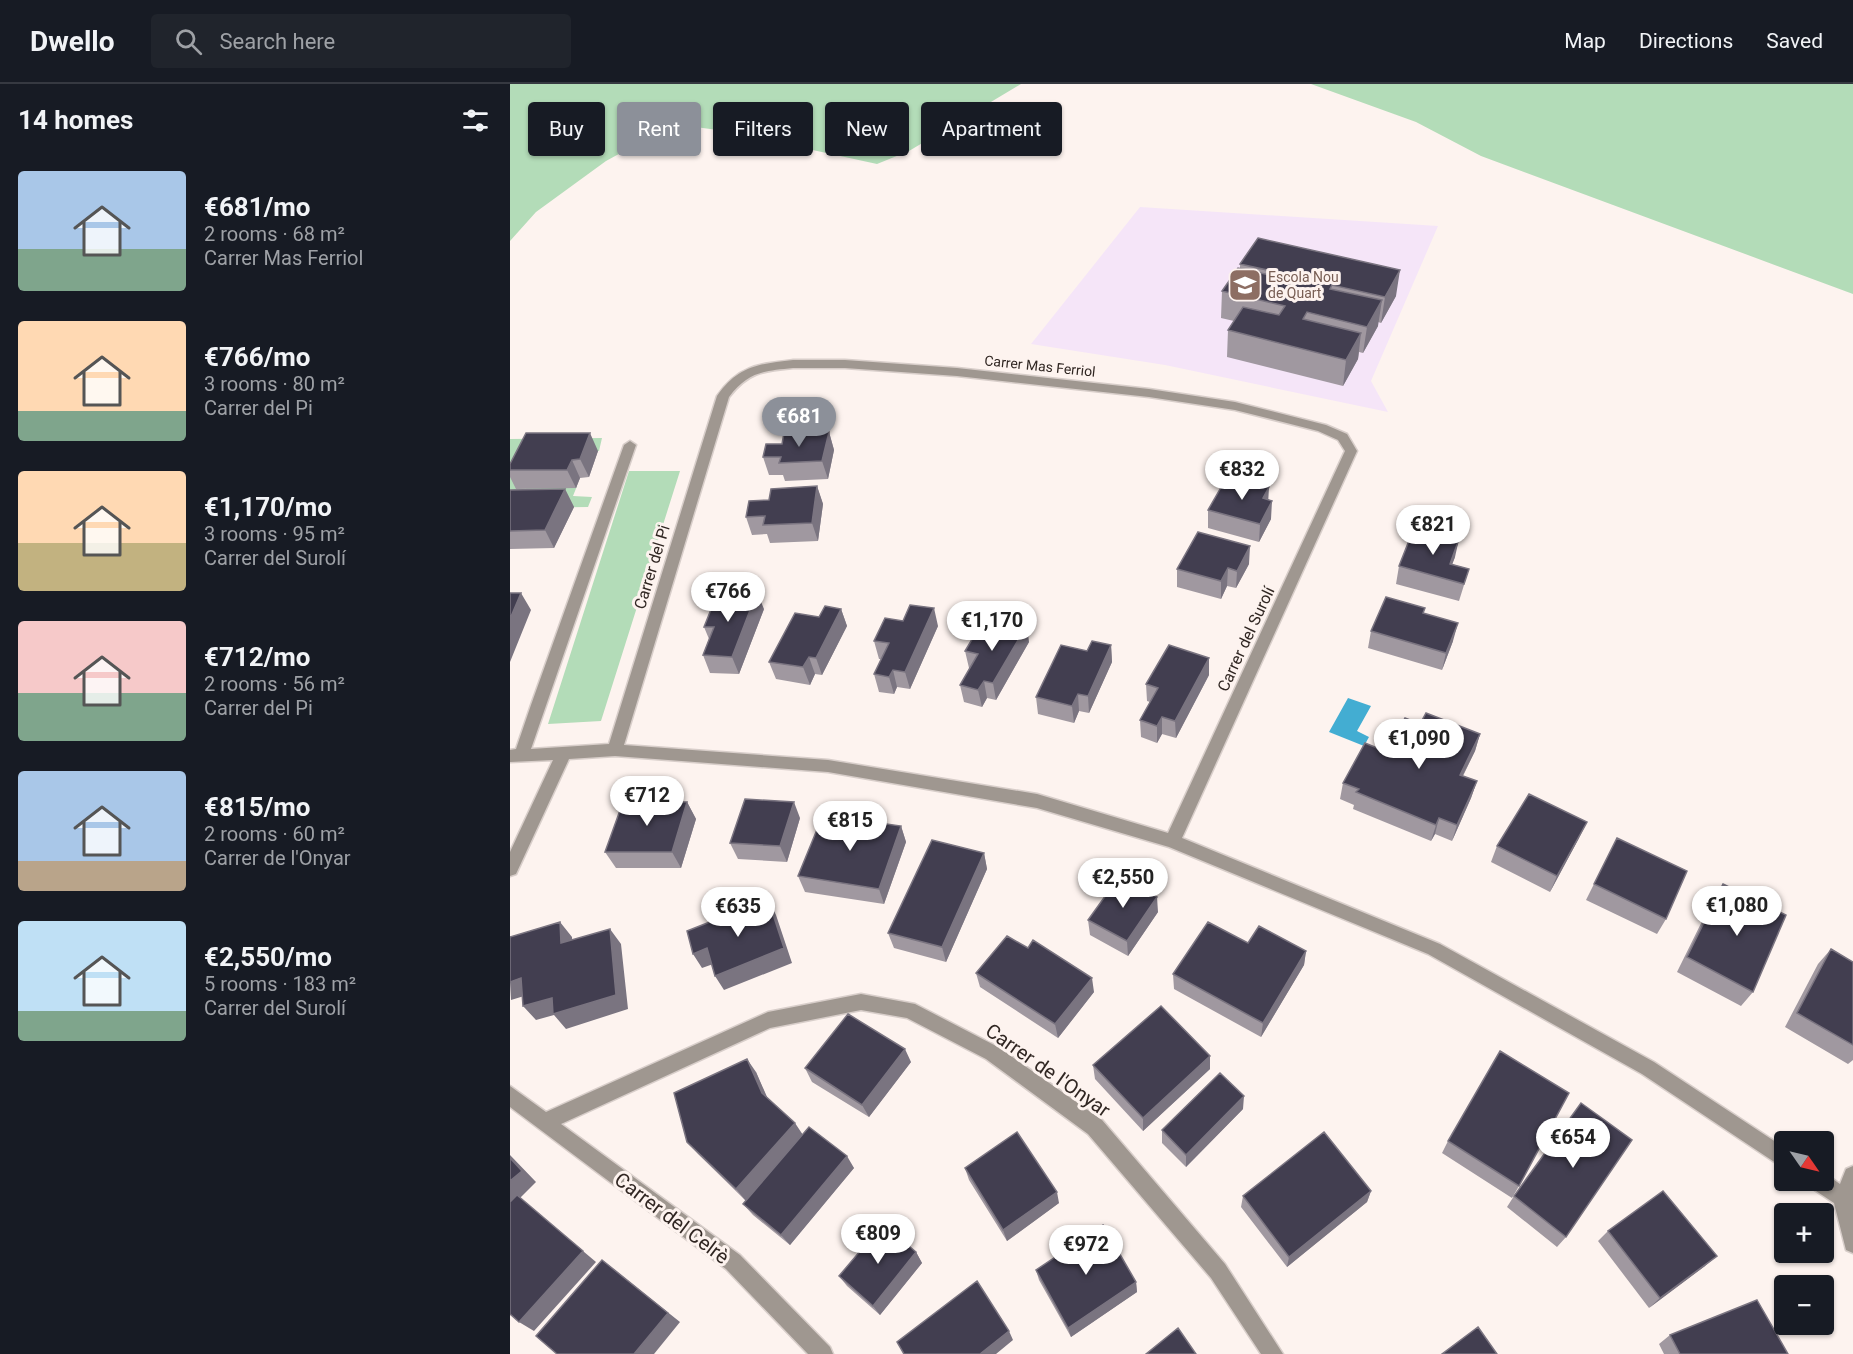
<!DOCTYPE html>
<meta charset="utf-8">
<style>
:root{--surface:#171b24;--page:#20242c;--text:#f1f3f6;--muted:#9ea1a6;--line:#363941;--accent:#8c9099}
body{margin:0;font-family:Roboto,sans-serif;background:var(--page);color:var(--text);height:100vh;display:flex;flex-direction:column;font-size:22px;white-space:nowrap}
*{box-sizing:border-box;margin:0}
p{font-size:20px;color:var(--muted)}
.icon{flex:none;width:33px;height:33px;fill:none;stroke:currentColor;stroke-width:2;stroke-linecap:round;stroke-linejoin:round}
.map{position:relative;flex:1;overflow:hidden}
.details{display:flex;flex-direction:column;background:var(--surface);width:510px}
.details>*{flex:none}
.guide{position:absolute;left:18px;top:18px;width:570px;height:54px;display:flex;gap:12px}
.needle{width:39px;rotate:124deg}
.tools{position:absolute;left:1264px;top:1047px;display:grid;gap:12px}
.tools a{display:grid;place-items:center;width:60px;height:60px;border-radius:6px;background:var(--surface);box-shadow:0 2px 4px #0004;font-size:30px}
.price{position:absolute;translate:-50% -51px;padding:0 14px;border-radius:21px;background:#fff;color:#222;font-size:20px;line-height:39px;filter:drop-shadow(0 2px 3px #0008)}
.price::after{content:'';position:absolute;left:50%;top:36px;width:18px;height:14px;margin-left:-9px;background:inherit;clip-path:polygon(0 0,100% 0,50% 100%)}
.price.selected{background:var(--accent);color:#fff}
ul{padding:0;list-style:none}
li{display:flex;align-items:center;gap:18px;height:150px;padding:0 18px}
li span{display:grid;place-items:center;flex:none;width:168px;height:120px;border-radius:6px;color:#555}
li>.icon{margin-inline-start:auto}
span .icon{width:72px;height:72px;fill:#fffc;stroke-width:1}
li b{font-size:26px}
h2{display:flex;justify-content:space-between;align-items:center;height:72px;padding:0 18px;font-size:26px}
.chip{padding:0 21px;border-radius:6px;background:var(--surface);box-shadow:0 2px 4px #0004;font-size:21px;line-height:54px}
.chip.selected{background:var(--accent);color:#fff}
header{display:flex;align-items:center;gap:36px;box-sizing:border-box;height:84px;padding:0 30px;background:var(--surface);border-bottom:2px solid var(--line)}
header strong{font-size:28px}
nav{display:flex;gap:33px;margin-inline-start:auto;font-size:21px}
.search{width:420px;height:54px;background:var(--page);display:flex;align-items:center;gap:15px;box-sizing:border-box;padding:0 21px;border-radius:6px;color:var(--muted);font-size:22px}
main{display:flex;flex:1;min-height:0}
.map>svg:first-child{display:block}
</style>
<header>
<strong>Dwello</strong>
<div class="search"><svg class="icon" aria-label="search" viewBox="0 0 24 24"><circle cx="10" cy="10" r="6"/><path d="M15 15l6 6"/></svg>Search here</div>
<nav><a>Map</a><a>Directions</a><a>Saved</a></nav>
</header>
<main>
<section class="details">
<h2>14 homes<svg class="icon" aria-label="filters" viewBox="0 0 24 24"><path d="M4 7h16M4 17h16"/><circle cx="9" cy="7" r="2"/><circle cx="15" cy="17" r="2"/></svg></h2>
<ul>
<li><span style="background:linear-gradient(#a9c7e8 65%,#7fa58c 0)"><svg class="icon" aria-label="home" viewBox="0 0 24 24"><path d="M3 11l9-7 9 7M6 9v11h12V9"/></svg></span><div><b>€681/mo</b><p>2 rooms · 68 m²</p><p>Carrer Mas Ferriol</p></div></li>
<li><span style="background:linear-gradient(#ffd9b3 75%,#7fa58c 0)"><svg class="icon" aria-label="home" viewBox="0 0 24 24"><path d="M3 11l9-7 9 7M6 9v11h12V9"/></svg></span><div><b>€766/mo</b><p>3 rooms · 80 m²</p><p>Carrer del Pi</p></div></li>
<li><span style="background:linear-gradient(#ffd9b3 60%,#c2b280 0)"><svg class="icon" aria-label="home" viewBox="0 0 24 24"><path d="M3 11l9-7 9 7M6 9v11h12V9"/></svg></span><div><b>€1,170/mo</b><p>3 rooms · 95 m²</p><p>Carrer del Surolí</p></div></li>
<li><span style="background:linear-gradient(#f6c9c9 60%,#7fa58c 0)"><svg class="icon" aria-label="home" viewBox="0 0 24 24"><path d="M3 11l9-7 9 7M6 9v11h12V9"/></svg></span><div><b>€712/mo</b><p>2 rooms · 56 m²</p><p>Carrer del Pi</p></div></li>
<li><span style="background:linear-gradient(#a9c7e8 75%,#b9a48a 0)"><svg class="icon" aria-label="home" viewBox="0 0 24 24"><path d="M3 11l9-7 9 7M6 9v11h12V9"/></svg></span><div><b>€815/mo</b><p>2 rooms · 60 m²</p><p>Carrer de l'Onyar</p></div></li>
<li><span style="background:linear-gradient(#bfe0f5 75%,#7fa58c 0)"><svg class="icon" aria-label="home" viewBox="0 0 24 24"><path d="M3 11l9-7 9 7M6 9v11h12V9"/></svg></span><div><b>€2,550/mo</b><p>5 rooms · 183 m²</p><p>Carrer del Surolí</p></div></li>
</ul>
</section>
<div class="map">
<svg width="1343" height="1270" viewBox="0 0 1343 1270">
<rect width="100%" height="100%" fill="#fdf3ef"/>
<!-- education -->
<path fill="#f5e5f8" d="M630 123 928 142 861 297 878 328 655 281 521 260Z"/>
<!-- green -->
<path fill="#b3dcb8" d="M0 0H511L399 67 367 80 215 47 178 42 140 53 96 77 26 128 0 157Z
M801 0H1343V210L971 72 906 38Z
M92 354 89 367H26L67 402 63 412 82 413 78 423 5 424 0 437V355Z
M119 387H170L91 637 38 640Z"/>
<!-- water -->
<path fill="#43add2" d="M838 614 861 622 847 647 859 653 854 662 819 648Z"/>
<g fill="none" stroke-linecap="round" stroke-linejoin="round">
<!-- minor casing -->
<g stroke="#d8ceca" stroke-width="3">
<path id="minor" d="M283 276H335L447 284 639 305 725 318 816 341 837 350 847 367 672 754 930 860 1144 978 1275 1064V1085L1132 990 918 870 659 763 527 724 318 688 105 672 59 675 6 790 0 792V768L43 676 0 678V666L6 665 21 621 114 361 120 357 126 361 21 665 99 660 207 312C228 282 248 280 283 276ZM283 284H335L447 292 639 313 725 326 808 347 828 356 835 367 658 749 527 710 318 676 114 661 219 313C238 288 253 287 283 284Z
M351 910 405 920 488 963 592 1036 715 1180 773 1270H751L701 1194 578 1050 476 975 397 934 351 926 260 944 51 1040 230 1171 320 1263 323 1270H298L216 1185 0 1023V1002L36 1028 258 928Z
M1343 1082V1169L1336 1166 1324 1119 1300 1103 1298 1096H1314V1089L1330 1100 1336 1085Z"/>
</g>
<!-- minor -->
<use href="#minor" fill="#9f9790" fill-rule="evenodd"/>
</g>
<!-- wall -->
<path fill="#a098a0" d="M730 180 886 212 871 239 868 238V242L853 269 849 268 848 275 833 302 717 273 718 246 724 237 711 234 712 207 730 185Z
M319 348 324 366 318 395 275 397 273 391H259L253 373 272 360Z
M88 367 79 393 70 394 66 404 6 405 0 393V380Z
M307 402 313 420 308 457 260 459 257 450 242 451 236 433 259 416Z
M55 405 64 423 44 464 0 465V406Z
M758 415 761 435 749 458 698 444V426Z
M945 473 942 480 959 485 949 517 886 500 889 482Z
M739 480 726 504 717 502 711 515 667 503V485Z
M254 525 229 590 200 589 193 571 199 555 194 543Z
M331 525 337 542 312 591 305 590 300 601 266 595 259 578 309 533Z
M393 537 428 542 400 605 387 603 384 610 369 608 364 590 372 575H369L364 557Z
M861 547 943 557 932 586 858 564Z
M519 558 486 616 477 614 472 623 454 618 450 601 460 584H459L455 567Z
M601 561 602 578 579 629 569 627 564 639 528 630 526 613 577 567Z
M699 574V591L666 654 652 650 647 659 631 653 630 636 640 618 637 617 636 600Z
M910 640 970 650 965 667 953 692 967 697 961 714 942 757 925 750 921 757 843 725 844 721 830 715 833 699 877 668Z
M177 718 186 735 171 784H106L95 768Z
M290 734 277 778 228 775 220 759Z
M391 742 396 758 374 820 295 808 288 792Z
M1069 754 1040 808 981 778 987 762Z
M1107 754 1156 835 1147 850 1076 816Z
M474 769 477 785 436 878 384 864 378 849Z
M1213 800 1243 908 1231 922 1167 888 1203 815Z
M648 828 618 872 580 851 578 836Z
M738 859 796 867 794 881 751 953 664 905 663 890Z
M1321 865 1343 878V976L1338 980 1275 943 1308 880Z
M466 889 584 908 548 954 470 903Z
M700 972V985L633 1047 585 995 583 981Z
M401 978 359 1033 302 998 295 984Z
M246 988 257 1014 293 1051 344 1084 280 1161 243 1131 233 1120 236 1117 188 1070 177 1058Z
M733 1025 676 1083 652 1059V1046Z
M938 1057 1009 1102 1002 1114 932 1069Z
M455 1084 549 1119 497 1157 459 1096Z
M861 1107 857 1118 777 1183 731 1123 733 1112Z
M1004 1112 1056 1153 1047 1163 997 1123Z
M1098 1147 1195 1182 1139 1224 1088 1157Z
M406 1168 412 1179 370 1231 337 1202 329 1192Z
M526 1186 626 1198 627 1208 561 1253 529 1196Z
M1160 1251 1278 1270H1154L1149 1260Z"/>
<!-- shaded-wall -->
<path fill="#7a7480" d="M890 186 886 212 871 239 875 213Z
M872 216 868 242 853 269 857 243Z
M851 249 848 275 833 302 836 276Z
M319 348 324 366 318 395 312 377Z
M80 349 88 367 79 393 70 375Z
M62 376 70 394 66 404 57 386Z
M307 402 313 420 308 457 302 439Z
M759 403 758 421 753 414Z
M55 405 64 423 44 464 35 446Z
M762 417 761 435 749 458 750 440Z
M949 455 945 473 936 497 940 480Z
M740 462 739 480 726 504 727 487Z
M718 484 717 502 711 515V497Z
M247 508 254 525 229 590 222 573Z
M11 509 21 526 0 578V535Z
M424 524 428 542 400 605 395 588Z
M331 525 337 542 312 591 306 574Z
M948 539 943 557 932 586 936 569Z
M517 541 519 558 486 616 483 599Z
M601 561 602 578 579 629 578 612Z
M299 573 305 590 300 601 293 583Z
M699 574V591L666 654 665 637Z
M383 586 387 603 384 610 379 593Z
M474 597 477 614 472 623 468 606Z
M568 610 569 627 564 639 562 622Z
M652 633V650L647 659V642Z
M970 650 965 667 945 707 950 691Z
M967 697 961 714 942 757 947 741Z
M177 718 186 735 171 784 162 768Z
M284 718 290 734 277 778 270 762Z
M929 734 925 750 921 757 926 741Z
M1077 738 1069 754 1040 808 1047 792Z
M391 742 396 758 374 820 369 805Z
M474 769 477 785 436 878 432 863Z
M647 813 648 828 618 872 617 857Z
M258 815 266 831 282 879 214 906 205 892Z
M50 838 62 853 63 874 51 859Z
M100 845 111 860 118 925 56 945 44 931 26 936 13 922Z
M197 864 206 879 192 884 183 870Z
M796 867 794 881 751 953 753 939Z
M11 894 24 909 1 916 0 898Z
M582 894 584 908 548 954 545 940Z
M395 965 401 978 359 1033 352 1021Z
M700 972V985L633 1047V1034Z
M237 975 246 988 261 1022 252 1009Z
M734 1012 733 1025 676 1083V1071Z
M285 1039 293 1051 236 1117 226 1105Z
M0 1071 26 1098 10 1114 86 1178 24 1247 9 1238 0 1122Z
M337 1072 344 1084 280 1161 271 1151Z
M861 1107 857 1118 777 1183 779 1173Z
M547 1108 549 1119 497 1157 493 1146Z
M406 1168 412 1179 370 1231 363 1222Z
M1207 1172 1195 1182 1139 1224 1150 1214Z
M92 1176 170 1238 144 1270H124Z
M626 1198 627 1208 561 1253 558 1244Z
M499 1247 503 1256 486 1270H470Z"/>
<!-- building -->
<path fill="#423e50" stroke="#7a7480" stroke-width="1.5" d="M748 154 890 186 875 213 822 201 820 205 872 216 857 243 797 228 793 235 851 249 836 276 718 246 733 223 769 231 775 222 712 207 728 184 773 194 775 190 730 180Z
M319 348 312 377 269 379 271 373H253L256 360H272L274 349Z
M16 349H80L70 375 62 376 57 386H0V380Z
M717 393 759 403 753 414 762 417 750 440 698 426Z
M307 402 302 439 253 441 255 432 236 433 239 417 259 416 261 405Z
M55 405 35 446 0 447V406Z
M904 444 949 455 940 480 959 485 954 500 889 482Z
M688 448 740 462 727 487 718 484 711 497 667 485Z
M220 506 247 508 222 573 193 571 204 543H194L204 518 215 519Z
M0 509H11L0 535Z
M876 513 915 524 913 529 948 539 936 569 861 547Z
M400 521 424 524 395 588 383 586 379 593 364 590 379 559 364 557 375 534 393 537Z
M315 522 331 525 306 574 299 573 293 583 259 578 285 529 309 533Z
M494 534 517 541 483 599 474 597 468 606 450 601 468 570 455 567 470 542 486 546Z
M582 557 601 561 578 612 568 610 562 622 526 613 551 561 577 567Z
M659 561 699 574 665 637 652 633 647 642 630 636 648 604 636 600Z
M916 629 970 650 950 691 967 697 947 741 929 734 926 741 846 708 849 705 833 699 855 659 877 668 895 634 910 640Z
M1019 710 1077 738 1047 792 987 762Z
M235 715 284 718 270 762 220 759Z
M113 718H177L162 768H95Z
M313 731 391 742 369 805 288 792Z
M1107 754 1177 787 1156 835 1084 800Z
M422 756 474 769 432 863 378 849Z
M609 793 647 813 617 857 578 836Z
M1213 800 1276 831 1243 908 1177 873Z
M258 815 274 864 205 892 197 864 183 870 177 847Z
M50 838 51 859 100 845 106 911 43 930 42 914 13 922 11 894 0 898V853Z
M698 838 738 859 749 842 796 867 753 939 663 890Z
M497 852 518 864 523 856 582 894 545 940 466 889Z
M1321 865 1343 878V961L1287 929Z
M651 922 700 972 633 1034 583 981Z
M338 930 395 965 352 1021 295 984Z
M990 967 1059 1009 1009 1102 938 1057Z
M237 975 252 1009 285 1039 226 1105 177 1058 164 1009Z
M710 989 734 1012 676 1071 652 1046Z
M1071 1019 1122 1056 1056 1153 1004 1112Z
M299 1043 337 1072 271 1151 233 1120Z
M507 1048 547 1108 493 1146 455 1084Z
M814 1048 861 1107 779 1173 733 1112Z
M0 1074 12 1087 0 1097Z
M1153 1107 1207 1172 1150 1214 1098 1147Z
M7 1111 73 1167 9 1238 0 1230V1118Z
M373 1140 406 1168 363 1222 329 1192Z
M593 1141 626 1198 558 1244 526 1186Z
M92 1176 158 1229 124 1270H47L26 1252Z
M467 1197 499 1247 470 1270H394L387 1258Z
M1247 1216 1278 1270H1170L1160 1251Z
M968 1243 987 1270H932Z
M668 1244 686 1270H636Z"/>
<!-- icons -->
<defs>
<g id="school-square" transform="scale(1.725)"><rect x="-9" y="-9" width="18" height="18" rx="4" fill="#8d6e63" stroke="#fdf3ef"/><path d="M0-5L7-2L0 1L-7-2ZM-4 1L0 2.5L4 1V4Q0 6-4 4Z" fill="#fff"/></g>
</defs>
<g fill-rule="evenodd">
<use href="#school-square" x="735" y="201"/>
</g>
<g text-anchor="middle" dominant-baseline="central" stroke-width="6" stroke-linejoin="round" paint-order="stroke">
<!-- far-education labels -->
<g font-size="14" fill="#785e54" stroke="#fdf3ef" text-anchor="start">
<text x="758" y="193">Escola Nou<tspan x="758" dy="16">de Quart</tspan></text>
</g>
<!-- far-street labels -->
<g font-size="14" fill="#302622" stroke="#fdf3ef">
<text transform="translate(530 282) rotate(6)">Carrer Mas Ferriol</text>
</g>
<!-- street labels -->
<g font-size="16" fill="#302622" stroke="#fdf3ef">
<text transform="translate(142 483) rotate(-73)">Carrer del Pi</text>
<text transform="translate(736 555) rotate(-65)">Carrer del Surolí</text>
</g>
<!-- near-street labels -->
<g font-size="20" fill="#302622" stroke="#fdf3ef">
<text transform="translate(538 986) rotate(35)">Carrer de l'Onyar</text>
<text transform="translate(162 1134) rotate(37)">Carrer del Celrè</text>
</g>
</g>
</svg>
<div class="tools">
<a><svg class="needle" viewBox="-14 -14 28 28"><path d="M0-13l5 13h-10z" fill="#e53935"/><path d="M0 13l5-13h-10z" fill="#9ea1a6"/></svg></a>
<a>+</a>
<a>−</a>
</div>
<b class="price selected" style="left:289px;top:364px">€681</b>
<b class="price" style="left:732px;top:417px">€832</b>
<b class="price" style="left:923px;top:472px">€821</b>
<b class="price" style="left:218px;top:539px">€766</b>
<b class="price" style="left:482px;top:568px">€1,170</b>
<b class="price" style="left:909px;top:686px">€1,090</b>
<b class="price" style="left:137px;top:743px">€712</b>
<b class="price" style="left:340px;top:768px">€815</b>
<b class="price" style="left:613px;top:825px">€2,550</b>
<b class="price" style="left:1227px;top:853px">€1,080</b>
<b class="price" style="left:228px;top:854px">€635</b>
<b class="price" style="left:1063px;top:1085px">€654</b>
<b class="price" style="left:368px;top:1181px">€809</b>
<b class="price" style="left:576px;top:1192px">€972</b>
<div class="guide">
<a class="chip">Buy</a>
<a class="chip selected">Rent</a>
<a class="chip">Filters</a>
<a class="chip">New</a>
<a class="chip">Apartment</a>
</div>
</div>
</main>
